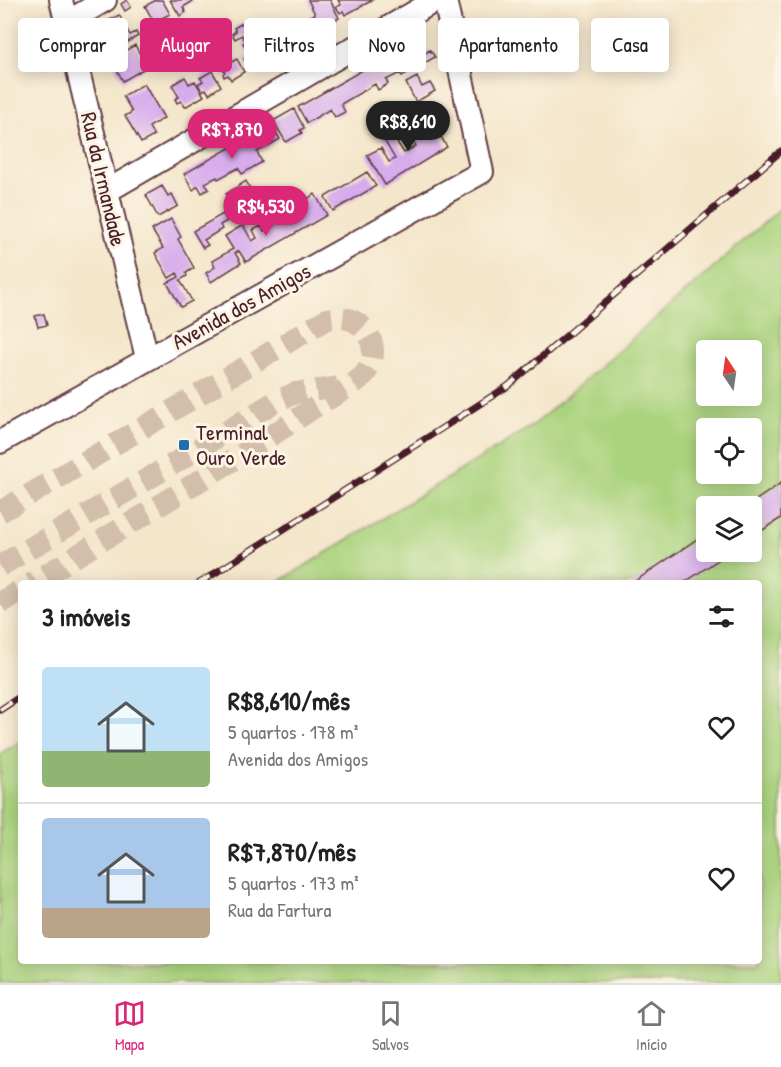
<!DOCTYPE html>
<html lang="pt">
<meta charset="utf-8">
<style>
:root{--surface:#fff;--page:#f2f2f2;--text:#222;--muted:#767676;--line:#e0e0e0;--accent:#db2777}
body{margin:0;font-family:"Patrick Hand",sans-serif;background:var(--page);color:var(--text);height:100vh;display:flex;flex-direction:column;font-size:22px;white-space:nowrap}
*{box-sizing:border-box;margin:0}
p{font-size:20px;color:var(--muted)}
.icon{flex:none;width:33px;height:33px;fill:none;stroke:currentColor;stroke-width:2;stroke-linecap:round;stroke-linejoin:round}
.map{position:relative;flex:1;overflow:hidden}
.drawer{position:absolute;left:18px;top:580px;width:744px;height:384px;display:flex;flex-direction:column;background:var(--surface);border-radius:6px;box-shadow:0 3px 15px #0003}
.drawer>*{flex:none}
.guide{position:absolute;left:18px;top:18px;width:746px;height:54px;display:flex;gap:12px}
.needle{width:39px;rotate:347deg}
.buttons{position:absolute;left:696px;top:340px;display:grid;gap:12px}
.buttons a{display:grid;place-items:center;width:66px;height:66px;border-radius:6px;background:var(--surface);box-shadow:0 3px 15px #0003;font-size:30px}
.price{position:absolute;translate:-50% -51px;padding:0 14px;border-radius:21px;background:var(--accent);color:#fff;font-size:20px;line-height:39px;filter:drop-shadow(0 2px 3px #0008)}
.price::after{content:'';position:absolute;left:50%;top:36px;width:18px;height:14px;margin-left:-9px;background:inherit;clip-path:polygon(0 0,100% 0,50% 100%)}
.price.selected{background:#222;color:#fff}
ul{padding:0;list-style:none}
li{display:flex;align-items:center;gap:18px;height:150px;padding:0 24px}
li+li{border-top:2px solid var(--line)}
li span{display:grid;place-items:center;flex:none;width:168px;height:120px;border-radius:6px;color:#555}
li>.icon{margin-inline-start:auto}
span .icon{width:72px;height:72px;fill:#fffc;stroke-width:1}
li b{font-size:26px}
h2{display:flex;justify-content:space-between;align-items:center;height:72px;padding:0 24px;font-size:26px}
.chip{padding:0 21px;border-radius:6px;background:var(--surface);box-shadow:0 3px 15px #0003;font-size:21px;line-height:54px}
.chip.selected{background:var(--accent);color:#fff}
.tab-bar{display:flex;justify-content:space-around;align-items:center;height:84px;border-top:2px solid var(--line);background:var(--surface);font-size:16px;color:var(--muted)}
.tab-bar a{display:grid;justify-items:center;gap:3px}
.tab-bar .selected{color:var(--accent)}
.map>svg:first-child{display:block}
</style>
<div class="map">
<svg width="781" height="983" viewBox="0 0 781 983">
<rect width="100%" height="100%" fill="#fcf5e5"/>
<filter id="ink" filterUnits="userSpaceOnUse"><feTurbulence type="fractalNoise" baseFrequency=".0167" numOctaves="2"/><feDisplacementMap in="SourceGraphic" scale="12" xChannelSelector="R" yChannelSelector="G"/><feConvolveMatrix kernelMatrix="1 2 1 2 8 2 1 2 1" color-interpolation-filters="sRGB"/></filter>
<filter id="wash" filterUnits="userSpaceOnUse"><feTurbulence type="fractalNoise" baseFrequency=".008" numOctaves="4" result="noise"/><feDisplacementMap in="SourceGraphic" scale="24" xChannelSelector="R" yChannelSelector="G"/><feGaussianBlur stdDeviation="1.35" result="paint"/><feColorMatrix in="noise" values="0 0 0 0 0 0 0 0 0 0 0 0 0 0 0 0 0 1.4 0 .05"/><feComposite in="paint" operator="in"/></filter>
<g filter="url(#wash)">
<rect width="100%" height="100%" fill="#f4e6cb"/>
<!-- green -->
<path fill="#aad37e" stroke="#7a7954" stroke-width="1.5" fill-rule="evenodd" d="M781 208V983H0V754L21 741V962H759V584L277 583 534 425ZM706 351H752V396H706ZM706 429H752V474H706ZM706 507H752V552H706Z"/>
<g id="blocks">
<!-- building -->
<path fill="#d7acec" d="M127 0 131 7 125 11 121 4Z
M156 0H162L170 14 154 22 145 6Z
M170 0H195L183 7 186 12 180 16Z
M308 0H330L339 18 256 66 252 60 246 63 244 59 250 56 243 43 274 24 279 33 285 29 283 26 290 22 292 26 315 14Z
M338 0H373L345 15 343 11 340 13 336 7 341 5Z
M119 15 130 35 136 32 138 36 118 48 104 23Z
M242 23 245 28 248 26 252 32 243 38 242 35 235 39 232 34 236 31 234 28Z
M159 31 171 53 156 62 144 40Z
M135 45 147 67 123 81 111 59Z
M406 45 411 54 419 50 422 55 430 50 435 57 402 76 400 73 386 80 388 84 378 90 375 84 341 104 345 112 335 117 330 109 307 123 298 107Z
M237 59 244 72 231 80 228 75 224 77 223 74 225 72 222 67Z
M212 71 221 86 209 94 206 89 202 91 198 84 203 81 200 78Z
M185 77 189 84 195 81 204 96 185 107 181 101 177 103 175 99 179 97 172 85Z
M417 77 422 87 430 83 435 91 416 102 406 83Z
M144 84 164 118 149 127 154 136 141 143 125 116 132 112 123 96Z
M294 109 304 128 300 130 302 133 286 142 273 121Z
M426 119 430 127 434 125 447 147 385 185 367 155 381 148 389 162 395 159 383 138 391 133 404 153 416 146 407 130Z
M271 124 280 139 257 152 262 162 242 174 238 168 218 179 217 177 205 183 209 189 202 193 198 186 193 190 184 174 252 135 256 142 261 140 257 132Z
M367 172 376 186 333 211 325 197Z
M246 181 254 196 234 207 226 194Z
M162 186 168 196 172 194 178 206 158 217 146 195Z
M315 194 327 215 246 262 239 251 235 253 241 263 211 282 206 273 215 267 212 261 233 249 225 236 243 225 252 241 257 238 253 230 261 226 264 231 279 222 278 220 285 215 287 220 298 213 296 211 304 206 302 202Z
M223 214 227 221 220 225 222 229 204 240 208 245 203 248 193 231Z
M171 219 181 237 178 239 194 268 186 273 187 276 180 280 192 301 181 307 167 283 179 277 177 273 169 278 155 253 163 248 152 230Z
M44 314 47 325 38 327 35 316Z
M781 483V518L752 537V507H746Z
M706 533V552H730L682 584H631Z"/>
</g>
</g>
<g filter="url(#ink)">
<use href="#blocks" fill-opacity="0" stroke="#643d43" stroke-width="1.5"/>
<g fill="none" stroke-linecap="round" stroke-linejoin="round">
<!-- minor-tunnel -->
<path stroke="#d2beab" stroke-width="22" stroke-dasharray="22 11" stroke-linecap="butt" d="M0 512 327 319C339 317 351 317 361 326 374 337 377 356 367 371 360 383 328 398 315 407 222 469 126 525 31 584
M0 566 195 451 276 401 296 393 341 387
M0 603 21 590"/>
<!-- minor casing -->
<g stroke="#643d43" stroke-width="26">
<path id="minor" d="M61 0 147 358
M66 23 105 0
M107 191 436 0
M0 442 482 172 445 0"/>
</g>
<!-- minor -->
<use href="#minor" stroke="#fff" stroke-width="22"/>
<!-- rail casing -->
<g stroke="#4a1f2b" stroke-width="7">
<path id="rail" d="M198 584 508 386 781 151
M0 710 21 696"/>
</g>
<!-- rail -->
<use href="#rail" stroke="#fcf5e5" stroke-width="4.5" stroke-dasharray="14" stroke-linecap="butt"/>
</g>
</g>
<!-- markers -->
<rect fill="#1f6fb2" stroke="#fcf5e5" stroke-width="2" x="178" y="439" width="12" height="12" rx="3"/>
<g text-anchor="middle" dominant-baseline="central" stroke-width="6" stroke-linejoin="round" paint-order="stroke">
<!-- street labels -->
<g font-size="22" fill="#4a1f2b" stroke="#fcf5e5">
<text transform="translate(104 179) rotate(77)">Rua da Irmandade</text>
<text transform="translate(241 306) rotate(-29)">Avenida dos Amigos</text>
</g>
<!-- poi labels -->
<g font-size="22" fill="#4a1f2b" stroke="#fcf5e5" text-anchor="start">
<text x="196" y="432">Terminal<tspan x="196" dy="25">Ouro Verde</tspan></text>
</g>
</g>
</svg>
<div class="buttons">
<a><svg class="needle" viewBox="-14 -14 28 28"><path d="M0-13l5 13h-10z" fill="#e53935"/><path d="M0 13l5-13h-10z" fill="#767676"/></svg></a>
<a><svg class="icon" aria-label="locate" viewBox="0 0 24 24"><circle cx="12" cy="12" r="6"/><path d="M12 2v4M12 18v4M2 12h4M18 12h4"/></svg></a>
<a><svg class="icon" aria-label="layers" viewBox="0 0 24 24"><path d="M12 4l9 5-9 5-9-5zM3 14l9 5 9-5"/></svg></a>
</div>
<b class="price selected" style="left:408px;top:152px">R$8,610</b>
<b class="price" style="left:232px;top:160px">R$7,870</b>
<b class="price" style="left:266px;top:237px">R$4,530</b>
<div class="guide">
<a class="chip">Comprar</a>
<a class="chip selected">Alugar</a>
<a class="chip">Filtros</a>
<a class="chip">Novo</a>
<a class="chip">Apartamento</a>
<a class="chip">Casa</a>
</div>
<section class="drawer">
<h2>3 imóveis<svg class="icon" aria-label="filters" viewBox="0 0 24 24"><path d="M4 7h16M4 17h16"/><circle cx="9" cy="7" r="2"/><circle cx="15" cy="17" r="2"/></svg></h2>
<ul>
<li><span style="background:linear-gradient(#bfe0f5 70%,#8fb573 0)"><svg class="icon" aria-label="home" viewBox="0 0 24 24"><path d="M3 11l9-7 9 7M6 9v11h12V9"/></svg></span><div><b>R$8,610/mês</b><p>5 quartos · 178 m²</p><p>Avenida dos Amigos</p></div><svg class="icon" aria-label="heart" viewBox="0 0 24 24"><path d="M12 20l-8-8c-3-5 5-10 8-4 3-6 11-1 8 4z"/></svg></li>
<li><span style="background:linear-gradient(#a9c7e8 75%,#b9a48a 0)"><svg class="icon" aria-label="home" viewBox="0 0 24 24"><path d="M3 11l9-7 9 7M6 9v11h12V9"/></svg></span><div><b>R$7,870/mês</b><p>5 quartos · 173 m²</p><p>Rua da Fartura</p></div><svg class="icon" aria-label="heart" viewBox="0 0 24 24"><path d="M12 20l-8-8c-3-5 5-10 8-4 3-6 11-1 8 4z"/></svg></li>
</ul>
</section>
</div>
<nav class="tab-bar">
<a class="selected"><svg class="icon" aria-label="map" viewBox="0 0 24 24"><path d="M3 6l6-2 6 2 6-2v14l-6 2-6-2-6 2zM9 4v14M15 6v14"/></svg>Mapa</a>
<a><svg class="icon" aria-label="saved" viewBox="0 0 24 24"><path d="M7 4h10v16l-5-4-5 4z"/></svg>Salvos</a>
<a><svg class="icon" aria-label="home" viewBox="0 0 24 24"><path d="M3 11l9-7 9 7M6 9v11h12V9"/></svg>Início</a>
</nav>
